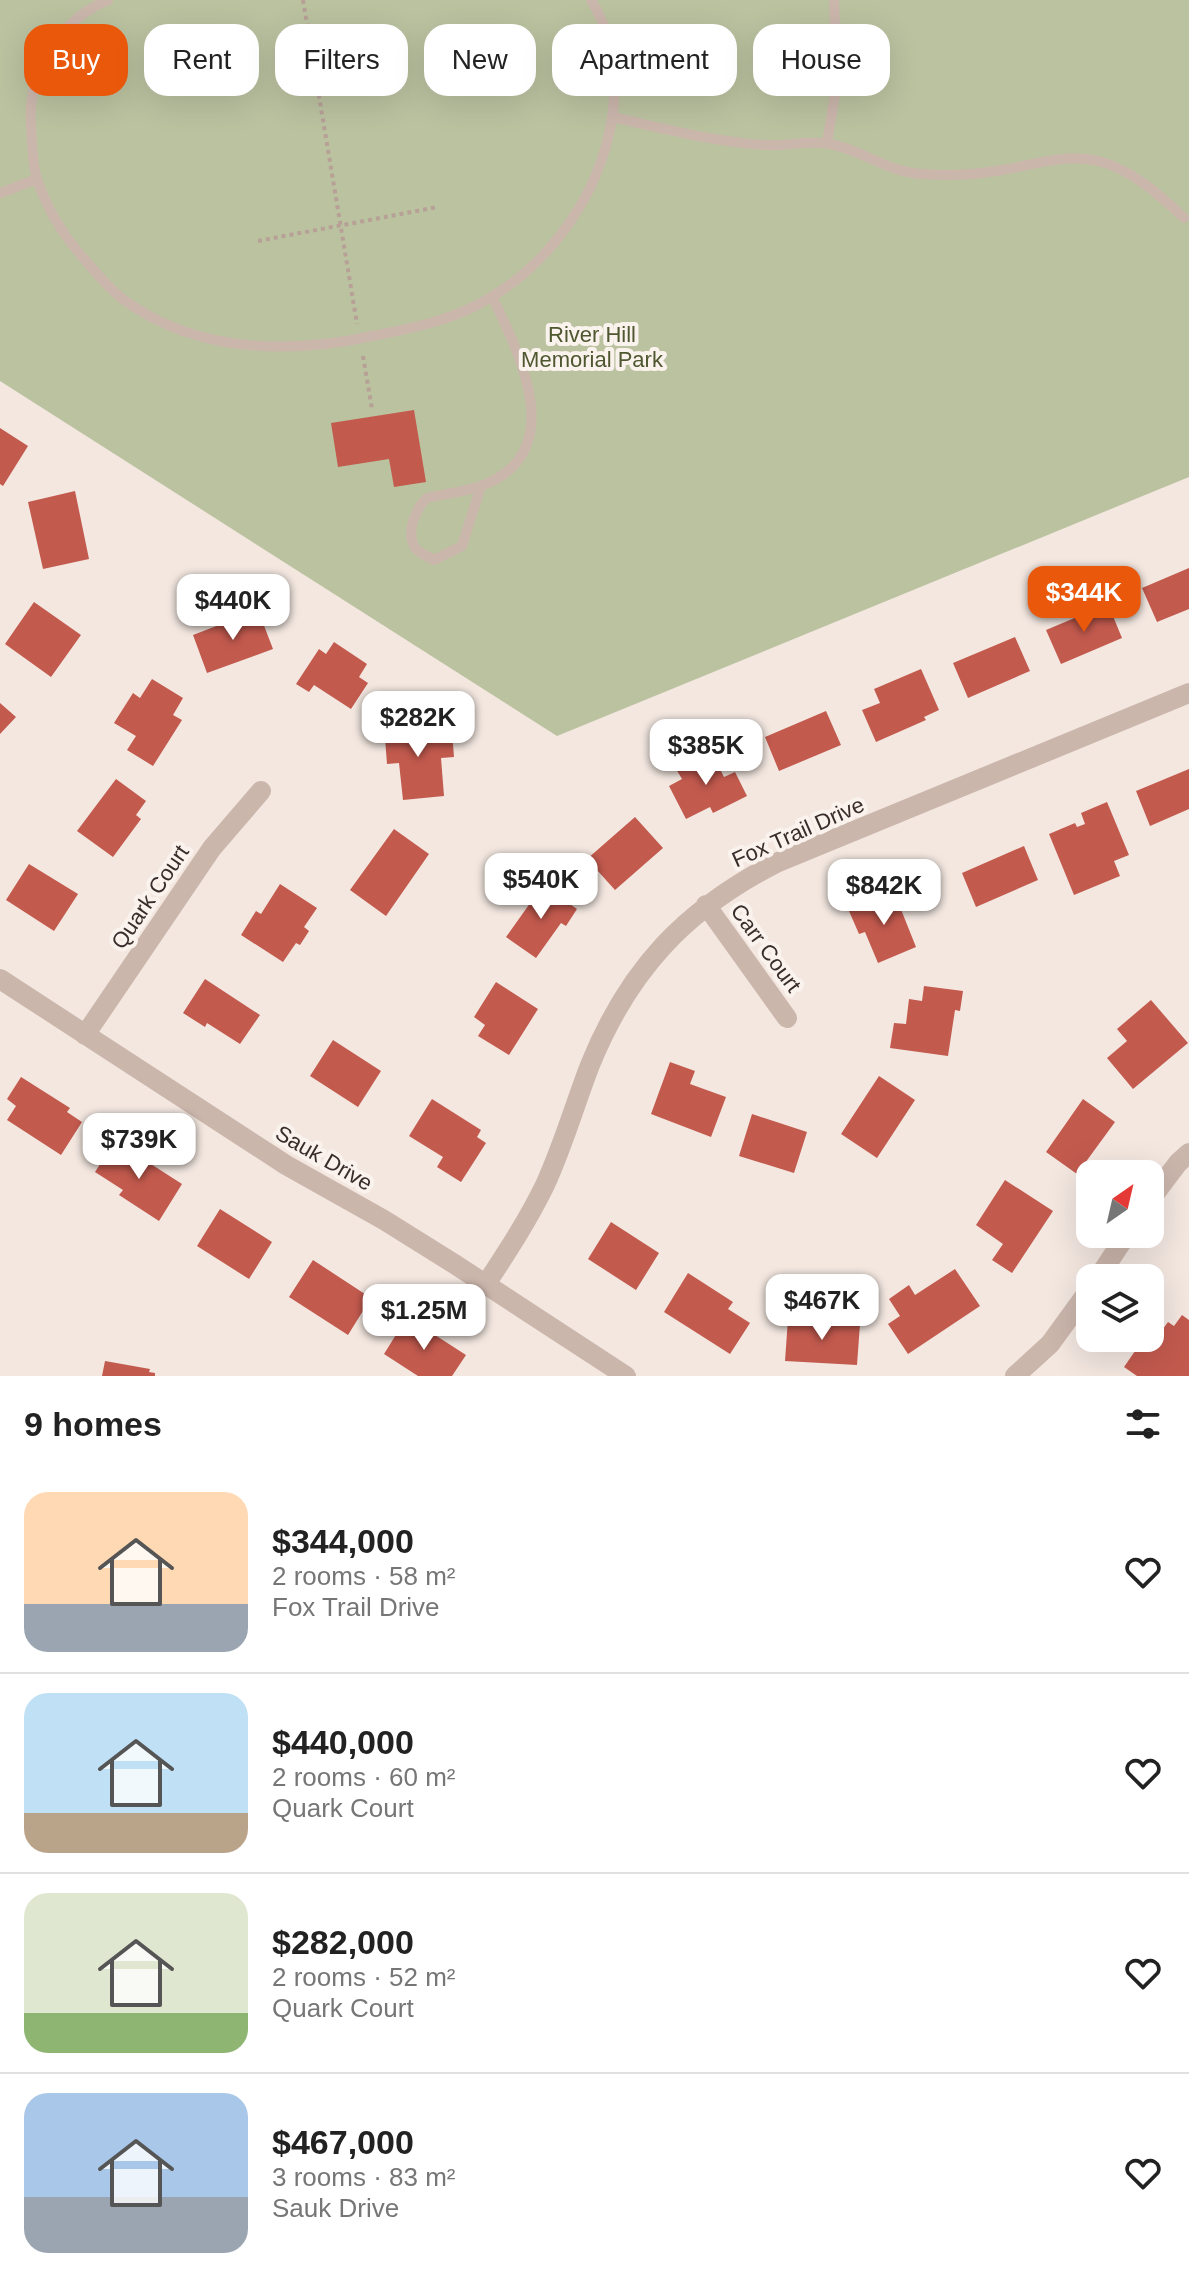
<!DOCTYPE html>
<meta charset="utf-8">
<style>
:root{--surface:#fff;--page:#f6f6f6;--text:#222;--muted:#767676;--line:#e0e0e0;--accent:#ea580c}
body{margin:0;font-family:Helvetica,sans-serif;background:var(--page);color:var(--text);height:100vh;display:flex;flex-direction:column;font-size:30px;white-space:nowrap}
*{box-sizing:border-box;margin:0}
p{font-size:26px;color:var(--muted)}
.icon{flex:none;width:44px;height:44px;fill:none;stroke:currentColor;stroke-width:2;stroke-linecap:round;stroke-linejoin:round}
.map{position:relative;height:1376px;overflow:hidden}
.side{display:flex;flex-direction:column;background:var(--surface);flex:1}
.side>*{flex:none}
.top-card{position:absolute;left:24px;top:24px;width:1142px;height:72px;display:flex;gap:16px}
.needle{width:52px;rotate:34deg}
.fabs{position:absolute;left:1076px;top:1160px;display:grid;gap:16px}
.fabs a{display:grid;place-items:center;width:88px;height:88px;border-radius:16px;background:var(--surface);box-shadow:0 8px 32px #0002;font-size:40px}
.price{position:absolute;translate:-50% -68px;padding:0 18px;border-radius:16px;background:#fff;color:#222;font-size:26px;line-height:52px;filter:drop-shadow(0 2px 4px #0008)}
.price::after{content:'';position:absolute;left:50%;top:48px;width:24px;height:18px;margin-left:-12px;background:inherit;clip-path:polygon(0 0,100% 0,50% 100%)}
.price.selected{background:var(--accent);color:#fff}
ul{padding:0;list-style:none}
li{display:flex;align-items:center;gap:24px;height:200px;padding:0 24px}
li+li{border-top:2px solid var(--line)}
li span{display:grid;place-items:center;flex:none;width:224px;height:160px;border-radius:24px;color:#555}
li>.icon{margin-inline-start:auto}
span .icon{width:96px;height:96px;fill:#fffc;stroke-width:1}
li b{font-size:34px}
h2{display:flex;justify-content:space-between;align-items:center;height:96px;padding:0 24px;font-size:34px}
.pill{padding:0 28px;border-radius:24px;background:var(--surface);box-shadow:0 8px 32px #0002;font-size:28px;line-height:72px}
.pill.selected{background:var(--accent);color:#fff}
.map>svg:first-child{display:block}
</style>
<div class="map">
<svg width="1189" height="1376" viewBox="0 0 1189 1376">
<rect width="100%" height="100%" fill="#f3e7e0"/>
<!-- green -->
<path fill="#bbc2a0" d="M0 0H1189V477L557 736 0 381Z"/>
<!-- building -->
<path fill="#c35a4e" d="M414 410 426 482 394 487 389 459 338 467 331 423Z
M0 428 28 446 3 486 0 484Z
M75 491 89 559 43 569 28 502Z
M1189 568V609L1157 622 1142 588Z
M34 602 81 635 51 677 5 644Z
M1108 604 1122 638 1061 664 1046 630Z
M258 610 273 649 207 673 193 635Z
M1015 637 1030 671 968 698 953 663Z
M334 642 367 664 359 677 368 683 351 709 314 685 309 692 296 684 319 649 326 654Z
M921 669 939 710 924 717 926 720 876 742 862 710 880 703 874 689Z
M152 679 183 698 173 715 182 720 153 766 127 750 136 736 114 723 133 693 140 698Z
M0 703 16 717 0 734Z
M826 711 841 745 779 771 765 737Z
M413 722 414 735 452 732 454 757 441 758 444 796 403 800 399 763 387 764 384 725Z
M711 751 724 777 735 772 747 796 713 813 710 807 686 819 669 786 682 779 676 769Z
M1189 769V809L1150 826 1136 791Z
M116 779 146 801 136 815 141 819 113 857 77 831Z
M1107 802 1129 855 1114 861 1120 876 1074 895 1049 834 1075 823 1077 827 1085 824 1081 813Z
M635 817 663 848 615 890 587 859Z
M394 829 429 854 386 916 350 890Z
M1024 846 1038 880 976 907 962 873Z
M29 864 78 894 54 931 6 900Z
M280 884 317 908 304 927 309 931 300 945 296 943 283 962 241 935 256 911 261 914Z
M543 885 577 909 566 926 561 923 536 958 506 937Z
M894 892 916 947 878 963 865 932 859 934 849 911Z
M205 979 260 1015 240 1044 207 1023 205 1027 183 1013Z
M496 982 538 1009 509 1055 478 1036 485 1025 474 1017Z
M924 986 963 991 960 1011 955 1010 948 1056 890 1048 894 1023 906 1024 909 999 922 1001Z
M1151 1000 1188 1043 1133 1089 1107 1058 1127 1041 1117 1029Z
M333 1040 381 1071 358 1107 310 1076Z
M670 1062 695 1071 690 1084 726 1097 711 1137 651 1114Z
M879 1076 915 1100 877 1158 841 1134Z
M21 1077 70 1108 67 1112 82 1122 61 1155 7 1120 16 1106 7 1099Z
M432 1099 481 1130 477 1137 486 1143 461 1182 437 1167 443 1157 409 1136Z
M1083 1099 1115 1122 1077 1174 1046 1152Z
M752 1114 807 1132 794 1173 739 1156Z
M115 1141 182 1184 159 1221 119 1195 123 1190 95 1172Z
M1005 1180 1053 1211 1012 1273 992 1260 1003 1244 976 1225Z
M220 1209 272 1242 249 1279 197 1246Z
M611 1222 659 1253 636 1290 588 1259Z
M313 1260 371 1298 348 1335 289 1297Z
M955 1269 980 1306 908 1354 888 1324 900 1316 889 1299 909 1285 915 1295Z
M688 1273 733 1302 728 1309 750 1323 730 1354 664 1312Z
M1182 1315 1189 1320V1376H1137L1124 1367 1144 1338H1150L1154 1341 1168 1322 1174 1326Z
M407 1317 466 1355 452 1376H418L384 1354Z
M788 1319 860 1324 857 1365 785 1361Z
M105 1361 150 1369 149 1372 155 1373V1376H102Z"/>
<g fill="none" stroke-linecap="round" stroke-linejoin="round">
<!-- path -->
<path stroke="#b7a096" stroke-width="4" stroke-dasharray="4 4" stroke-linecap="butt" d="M303 0 357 324
M258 241 438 207
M363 356 372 409"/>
<!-- lane -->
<path stroke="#cbb6ac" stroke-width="10" d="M108 0C59 20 27 73 31 125 32 143 32 162 37 179 47 209 65 238 86 261 98 275 109 289 124 300 197 353 288 354 373 336 407 329 445 322 477 305 542 272 593 205 609 134 619 89 616 40 591 0
M612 117C663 128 717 143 769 145 789 146 810 140 830 144 862 150 889 173 923 174 949 176 975 175 1002 170 1034 165 1065 153 1098 161 1131 169 1160 195 1184 218
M827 143 837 82 834 0
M0 193 37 179
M481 486 462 546 434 560C429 557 419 553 416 549 405 534 415 509 427 498 444 494 464 492 481 486 570 453 520 355 492 296"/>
<!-- street -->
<path stroke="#cbb6ac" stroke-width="20" d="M706 905 787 1018
M0 979 286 1165 384 1220 456 1265 626 1376
M85 1035 212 848 261 791
M1150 1200 1178 1163 1189 1153
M1098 1278 1127 1234
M486 1284C507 1252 528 1220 545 1185 563 1146 575 1104 590 1065 629 969 685 910 776 863L1189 693
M1015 1376 1050 1344 1090 1289"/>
</g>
<g text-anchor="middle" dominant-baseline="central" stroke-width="8" stroke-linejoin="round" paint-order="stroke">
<!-- park labels -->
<g font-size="22" fill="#4e572f" stroke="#faf2ed">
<text x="592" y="334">River Hill<tspan x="592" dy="25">Memorial Park</tspan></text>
</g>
<!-- street labels -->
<g font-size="22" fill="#392d2b" stroke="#faf2ed">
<text transform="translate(798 832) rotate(-24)">Fox Trail Drive</text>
<text transform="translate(150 897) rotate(-56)">Quark Court</text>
<text transform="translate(766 948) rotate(54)">Carr Court</text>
<text transform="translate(324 1158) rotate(30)">Sauk Drive</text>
</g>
</g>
</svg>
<div class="fabs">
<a><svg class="needle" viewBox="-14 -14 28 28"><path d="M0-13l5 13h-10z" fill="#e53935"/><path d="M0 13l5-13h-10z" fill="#767676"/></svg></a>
<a><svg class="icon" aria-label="layers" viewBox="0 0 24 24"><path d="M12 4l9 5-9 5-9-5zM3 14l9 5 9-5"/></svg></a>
</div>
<b class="price selected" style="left:1084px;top:634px">$344K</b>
<b class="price" style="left:233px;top:642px">$440K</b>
<b class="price" style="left:418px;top:759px">$282K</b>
<b class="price" style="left:706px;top:787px">$385K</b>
<b class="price" style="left:541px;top:921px">$540K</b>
<b class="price" style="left:884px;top:927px">$842K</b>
<b class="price" style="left:139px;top:1181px">$739K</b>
<b class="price" style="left:822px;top:1342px">$467K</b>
<b class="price" style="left:424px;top:1352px">$1.25M</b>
<div class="top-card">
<a class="pill selected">Buy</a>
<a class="pill">Rent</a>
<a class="pill">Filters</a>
<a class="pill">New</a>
<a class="pill">Apartment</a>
<a class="pill">House</a>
</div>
</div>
<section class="side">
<h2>9 homes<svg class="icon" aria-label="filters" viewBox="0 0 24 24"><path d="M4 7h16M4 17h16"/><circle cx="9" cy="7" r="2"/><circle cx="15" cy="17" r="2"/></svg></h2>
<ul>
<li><span style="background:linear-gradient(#ffd9b3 70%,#9aa5b1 0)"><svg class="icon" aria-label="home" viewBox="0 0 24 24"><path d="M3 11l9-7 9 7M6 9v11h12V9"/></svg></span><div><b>$344,000</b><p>2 rooms · 58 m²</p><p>Fox Trail Drive</p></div><svg class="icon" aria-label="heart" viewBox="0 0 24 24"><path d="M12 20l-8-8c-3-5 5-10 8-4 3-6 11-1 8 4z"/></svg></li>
<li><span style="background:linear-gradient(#bfe0f5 75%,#b9a48a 0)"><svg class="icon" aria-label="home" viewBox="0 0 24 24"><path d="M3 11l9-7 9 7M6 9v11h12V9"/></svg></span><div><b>$440,000</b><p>2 rooms · 60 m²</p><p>Quark Court</p></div><svg class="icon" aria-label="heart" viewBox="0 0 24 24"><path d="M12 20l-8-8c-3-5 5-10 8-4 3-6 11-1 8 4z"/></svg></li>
<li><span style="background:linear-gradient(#dfe7d0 75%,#8fb573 0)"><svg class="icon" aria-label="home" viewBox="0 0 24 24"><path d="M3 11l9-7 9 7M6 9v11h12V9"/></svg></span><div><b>$282,000</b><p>2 rooms · 52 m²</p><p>Quark Court</p></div><svg class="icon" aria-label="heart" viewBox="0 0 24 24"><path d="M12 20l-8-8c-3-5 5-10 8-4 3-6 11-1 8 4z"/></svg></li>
<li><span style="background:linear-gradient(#a9c7e8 65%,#9aa5b1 0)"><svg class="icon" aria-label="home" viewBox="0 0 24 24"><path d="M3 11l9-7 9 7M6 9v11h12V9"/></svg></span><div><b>$467,000</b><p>3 rooms · 83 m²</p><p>Sauk Drive</p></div><svg class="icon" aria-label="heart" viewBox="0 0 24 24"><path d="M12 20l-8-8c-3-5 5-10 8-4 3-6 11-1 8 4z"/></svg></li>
</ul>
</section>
